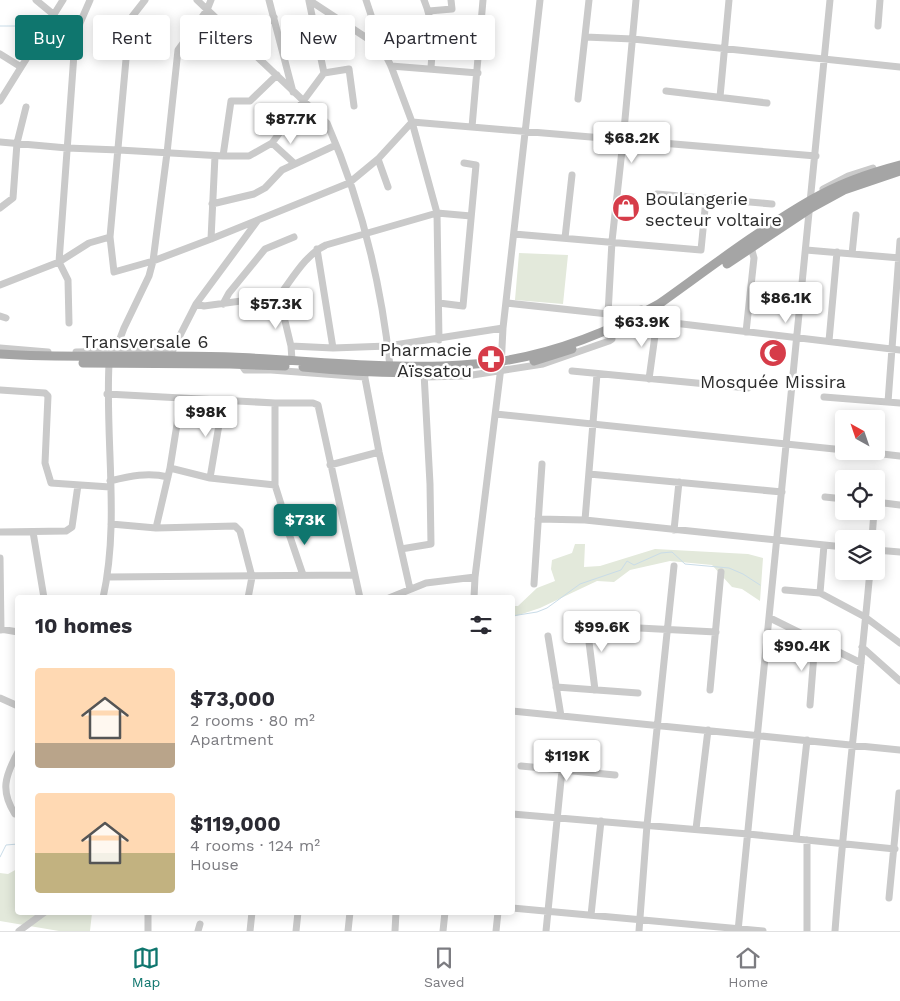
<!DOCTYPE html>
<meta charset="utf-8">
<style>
:root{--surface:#fff;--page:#f7f7f7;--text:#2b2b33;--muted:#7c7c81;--line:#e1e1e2;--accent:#0f766e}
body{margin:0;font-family:"Work Sans",sans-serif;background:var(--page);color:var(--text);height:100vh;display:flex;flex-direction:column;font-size:19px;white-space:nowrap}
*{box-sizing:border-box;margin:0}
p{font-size:16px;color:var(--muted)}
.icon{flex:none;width:28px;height:28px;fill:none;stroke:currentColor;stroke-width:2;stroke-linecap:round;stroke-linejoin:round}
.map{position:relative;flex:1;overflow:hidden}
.side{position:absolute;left:15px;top:595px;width:500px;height:320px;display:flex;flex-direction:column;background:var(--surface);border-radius:5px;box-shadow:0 2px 12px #0003}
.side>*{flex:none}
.hud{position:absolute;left:15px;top:15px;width:500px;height:45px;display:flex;gap:10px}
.needle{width:32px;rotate:320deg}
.tools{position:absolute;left:835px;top:410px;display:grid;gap:10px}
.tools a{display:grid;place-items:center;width:50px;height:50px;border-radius:5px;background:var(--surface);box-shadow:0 2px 12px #0003;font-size:25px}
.price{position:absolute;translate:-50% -42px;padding:0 11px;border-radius:5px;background:#fff;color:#222;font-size:16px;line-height:32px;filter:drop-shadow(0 1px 2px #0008)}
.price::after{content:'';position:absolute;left:50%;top:30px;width:15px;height:11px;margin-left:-8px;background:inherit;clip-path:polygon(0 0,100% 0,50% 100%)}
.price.on{background:var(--accent);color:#fff}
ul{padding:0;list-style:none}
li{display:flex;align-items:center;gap:15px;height:125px;padding:0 20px}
li span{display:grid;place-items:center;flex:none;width:140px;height:100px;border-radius:5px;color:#555}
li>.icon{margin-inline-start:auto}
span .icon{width:60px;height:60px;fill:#fffc;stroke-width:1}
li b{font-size:21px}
h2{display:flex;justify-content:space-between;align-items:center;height:60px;padding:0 20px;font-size:21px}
.tag{padding:0 18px;border-radius:5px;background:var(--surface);box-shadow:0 2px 12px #0003;font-size:18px;line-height:45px}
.tag.on{background:var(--accent);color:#fff}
.dock{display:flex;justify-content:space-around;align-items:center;height:70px;border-top:1px solid var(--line);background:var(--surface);font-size:14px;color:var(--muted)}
.dock a{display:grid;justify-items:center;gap:2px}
.dock .on{color:var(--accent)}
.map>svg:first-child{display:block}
</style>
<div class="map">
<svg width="900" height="931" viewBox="0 0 900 931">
<rect width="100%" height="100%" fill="#fff"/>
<!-- green -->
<path fill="#e3e9db" d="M519 253 568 255 563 304 515 300Z
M575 544H585L584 567 600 566 655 549 748 554 763 558 760 601 742 589 732 587 712 565 670 561 630 570 614 582 597 581 540 608 513 617 512 606H518L537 588 555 581 551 569 552 560 572 553Z
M17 869 18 912 92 913 90 931H59L0 921V873L8 874Z"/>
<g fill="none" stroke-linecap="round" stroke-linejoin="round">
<!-- stream -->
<path stroke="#c9dce8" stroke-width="1" d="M0 26H18L28 30
M512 616 537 612 547 608 580 584 621 570 627 561 634 565 661 553 672 552 685 564 729 568 743 574 760 585
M0 857 6 845 18 844"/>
<!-- minor -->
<path stroke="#cacaca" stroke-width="7" d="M36 0 53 14
M145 0 131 18 129 26 110 237 114 272 153 261 211 239 349 183 378 159 412 122 816 156
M197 0 327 123C361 200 381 283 390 366
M269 0 293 92
M309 0 382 48
M366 0 382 48 391 66 412 122 437 213 439 340
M424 0C434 24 433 43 431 68
M429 11 452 9 451 0
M878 26 880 0
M585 37 633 39 900 67
M244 44 274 17
M0 54 21 67
M391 66 478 73
M324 73 349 69 354 106
M666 91 767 103
M720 97 729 0
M578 99 589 0
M0 101 63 0
M472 127 483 0
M0 142 67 148 119 150 223 156H249L272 143 324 73 309 1
M272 143 295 164
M223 156 231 101H250L277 75
M378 159 388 187
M823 189 848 176 873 168
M657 194 772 204
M212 204 254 194 265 188 282 170 336 145
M0 208 13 198 17 143 26 107
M514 234 701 250 706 199
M565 238 572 175
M211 239 215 156
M317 249 333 348
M806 250 900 258
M852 254 856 215
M0 285 59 262 89 243 110 237
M279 296 291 346 292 360
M439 303 463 306 476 165 464 163
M507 303 608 314
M196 304 204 306 279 296C293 278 305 255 326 245L437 213 471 216
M223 304 229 293 265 249 294 237
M660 309 657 321 900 350
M0 316 6 318
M69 323 68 280 59 262 74 54 80 23 90 0
M609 323 641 309
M610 328 608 314 612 241 623 141 636 0
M746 332 754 258 751 247
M829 341 837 252
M291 346 333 348 388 346 503 328
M0 348 48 352
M76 352 173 350
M171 353 196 304 258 220
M113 357 124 328 149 276 153 261 167 153 178 50 207 10 211 0
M241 364 245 370H271L365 377
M572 371 748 388
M364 373 379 452 410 589
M424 377 466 376 543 364 609 341 612 339 611 334
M649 379 657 321
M0 390 45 393 48 396 45 463 51 483 110 487
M107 394 275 403H313L318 405 360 598
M824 397 900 403
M888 402 900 241
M496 414 844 450
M856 451 900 456
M330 465 379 452
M170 468 210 478 275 485V403
M589 474 782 492
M210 478 223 401
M110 481C130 476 148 472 168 477
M275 485 281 504 280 511
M825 497 844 499
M876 502 900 505
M538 519 585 520 844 547
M585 520 597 374
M111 524 156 528 235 526 240 531 252 577 248 598
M286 525 303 575
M156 528 170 468 181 399
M674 530 679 482
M0 532 66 531 72 527 78 485
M33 532 44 598
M872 539 874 511
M401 549 431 544 430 484 424 373
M876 550 900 552
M0 558 1 630
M108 577 354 575
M534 584 542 464
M785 590 820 593 865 617 900 643
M820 593 824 545
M103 598C120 521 105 441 109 364
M389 598 426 583 475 577
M474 598 475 577 501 367 503 328 540 0
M586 618 595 690
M770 618 861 663
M639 628 716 632
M0 629 18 632
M548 636 561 716
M862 647 900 681
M556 687 638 693
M710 690 721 572
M0 698 18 706
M810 705 815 641
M512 711 900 750
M18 752C5 776 0 791 15 814H18
M521 766 615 775
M512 814 748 834 895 849
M696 829 708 730
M796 839 807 740
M807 840V931
M889 898 899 793
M512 908 763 931
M591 915 601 821
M19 931 45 912
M148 931V912
M198 931 200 924
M250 931 252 912
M296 931 298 912
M348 931 350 912
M395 931 396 912
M443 931 445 912
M496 931 498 912
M546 931 562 770
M639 931 647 825 674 566
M738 931 830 0
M835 931C844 811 859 691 870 571"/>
<!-- major -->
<path stroke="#a5a5a5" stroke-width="9" d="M727 264 811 208 844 190 900 171
M0 354C77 359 154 354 231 357 302 360 372 368 443 366 463 365 483 364 503 361 558 352 611 331 659 304 708 269 759 230 811 200 838 184 869 173 900 165
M534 361 572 349
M83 363 230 364 285 366
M303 367C353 372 401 375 452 371"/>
</g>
<!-- icons -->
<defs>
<g id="shop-disc" transform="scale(1.4375)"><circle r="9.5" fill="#d63c49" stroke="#fff"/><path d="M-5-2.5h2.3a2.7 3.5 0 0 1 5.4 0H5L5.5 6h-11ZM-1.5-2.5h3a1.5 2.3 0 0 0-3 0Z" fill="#fff"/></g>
<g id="mosque-disc" transform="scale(1.4375)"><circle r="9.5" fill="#d63c49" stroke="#fff"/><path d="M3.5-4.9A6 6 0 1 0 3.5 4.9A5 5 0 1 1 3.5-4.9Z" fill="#fff"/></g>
<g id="pharmacy-disc" transform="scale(1.4375)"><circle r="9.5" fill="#d63c49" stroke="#fff"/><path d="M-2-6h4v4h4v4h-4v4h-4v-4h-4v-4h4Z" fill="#fff"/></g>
</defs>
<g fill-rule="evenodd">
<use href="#shop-disc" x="626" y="208"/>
<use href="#mosque-disc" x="773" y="353"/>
<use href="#pharmacy-disc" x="491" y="359"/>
</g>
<g text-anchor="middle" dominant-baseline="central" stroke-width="5" stroke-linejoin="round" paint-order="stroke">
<!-- poi labels -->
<g font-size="18" fill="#2d2d2d" stroke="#fff" text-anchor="start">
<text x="645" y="198">Boulangerie<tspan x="645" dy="21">secteur voltaire</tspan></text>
<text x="472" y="349" text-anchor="end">Pharmacie<tspan x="472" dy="21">Aïssatou</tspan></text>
<text x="773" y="381" text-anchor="middle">Mosquée Missira</text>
</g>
<!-- street labels -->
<g font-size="18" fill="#2d2d2d" stroke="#fff">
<text x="145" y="341">Transversale 6</text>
</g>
</g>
</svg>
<div class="tools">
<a><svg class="needle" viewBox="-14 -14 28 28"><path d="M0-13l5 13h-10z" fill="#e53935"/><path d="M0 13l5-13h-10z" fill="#7c7c81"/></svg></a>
<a><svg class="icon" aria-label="locate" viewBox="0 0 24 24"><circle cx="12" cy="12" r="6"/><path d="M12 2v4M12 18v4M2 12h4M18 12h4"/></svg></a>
<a><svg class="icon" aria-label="layers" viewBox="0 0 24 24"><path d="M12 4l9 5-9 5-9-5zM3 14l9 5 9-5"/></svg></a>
</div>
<b class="price" style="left:291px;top:145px">$87.7K</b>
<b class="price" style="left:632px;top:164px">$68.2K</b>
<b class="price" style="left:786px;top:324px">$86.1K</b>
<b class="price" style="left:276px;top:330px">$57.3K</b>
<b class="price" style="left:642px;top:348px">$63.9K</b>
<b class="price" style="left:206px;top:438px">$98K</b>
<b class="price on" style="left:305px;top:546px">$73K</b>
<b class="price" style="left:602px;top:653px">$99.6K</b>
<b class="price" style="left:802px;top:672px">$90.4K</b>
<b class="price" style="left:567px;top:782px">$119K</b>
<div class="hud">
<a class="tag on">Buy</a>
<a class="tag">Rent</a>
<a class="tag">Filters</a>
<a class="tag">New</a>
<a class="tag">Apartment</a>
</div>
<section class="side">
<h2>10 homes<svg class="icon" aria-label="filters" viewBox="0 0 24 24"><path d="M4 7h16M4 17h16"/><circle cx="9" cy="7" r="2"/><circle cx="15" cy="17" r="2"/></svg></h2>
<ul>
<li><span style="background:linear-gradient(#ffd9b3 75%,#b9a48a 0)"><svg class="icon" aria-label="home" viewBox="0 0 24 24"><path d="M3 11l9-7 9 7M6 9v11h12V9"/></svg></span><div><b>$73,000</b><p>2 rooms · 80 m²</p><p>Apartment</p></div></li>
<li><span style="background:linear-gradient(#ffd9b3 60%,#c2b280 0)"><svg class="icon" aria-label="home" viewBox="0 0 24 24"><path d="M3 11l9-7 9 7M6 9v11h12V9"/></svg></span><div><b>$119,000</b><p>4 rooms · 124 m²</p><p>House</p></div></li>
</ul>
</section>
</div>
<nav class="dock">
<a class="on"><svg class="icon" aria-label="map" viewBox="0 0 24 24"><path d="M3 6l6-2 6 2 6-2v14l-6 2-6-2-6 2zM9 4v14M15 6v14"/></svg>Map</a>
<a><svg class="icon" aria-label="saved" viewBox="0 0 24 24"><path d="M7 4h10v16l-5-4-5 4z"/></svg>Saved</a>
<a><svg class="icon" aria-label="home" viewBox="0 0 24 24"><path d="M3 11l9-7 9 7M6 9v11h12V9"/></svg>Home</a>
</nav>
